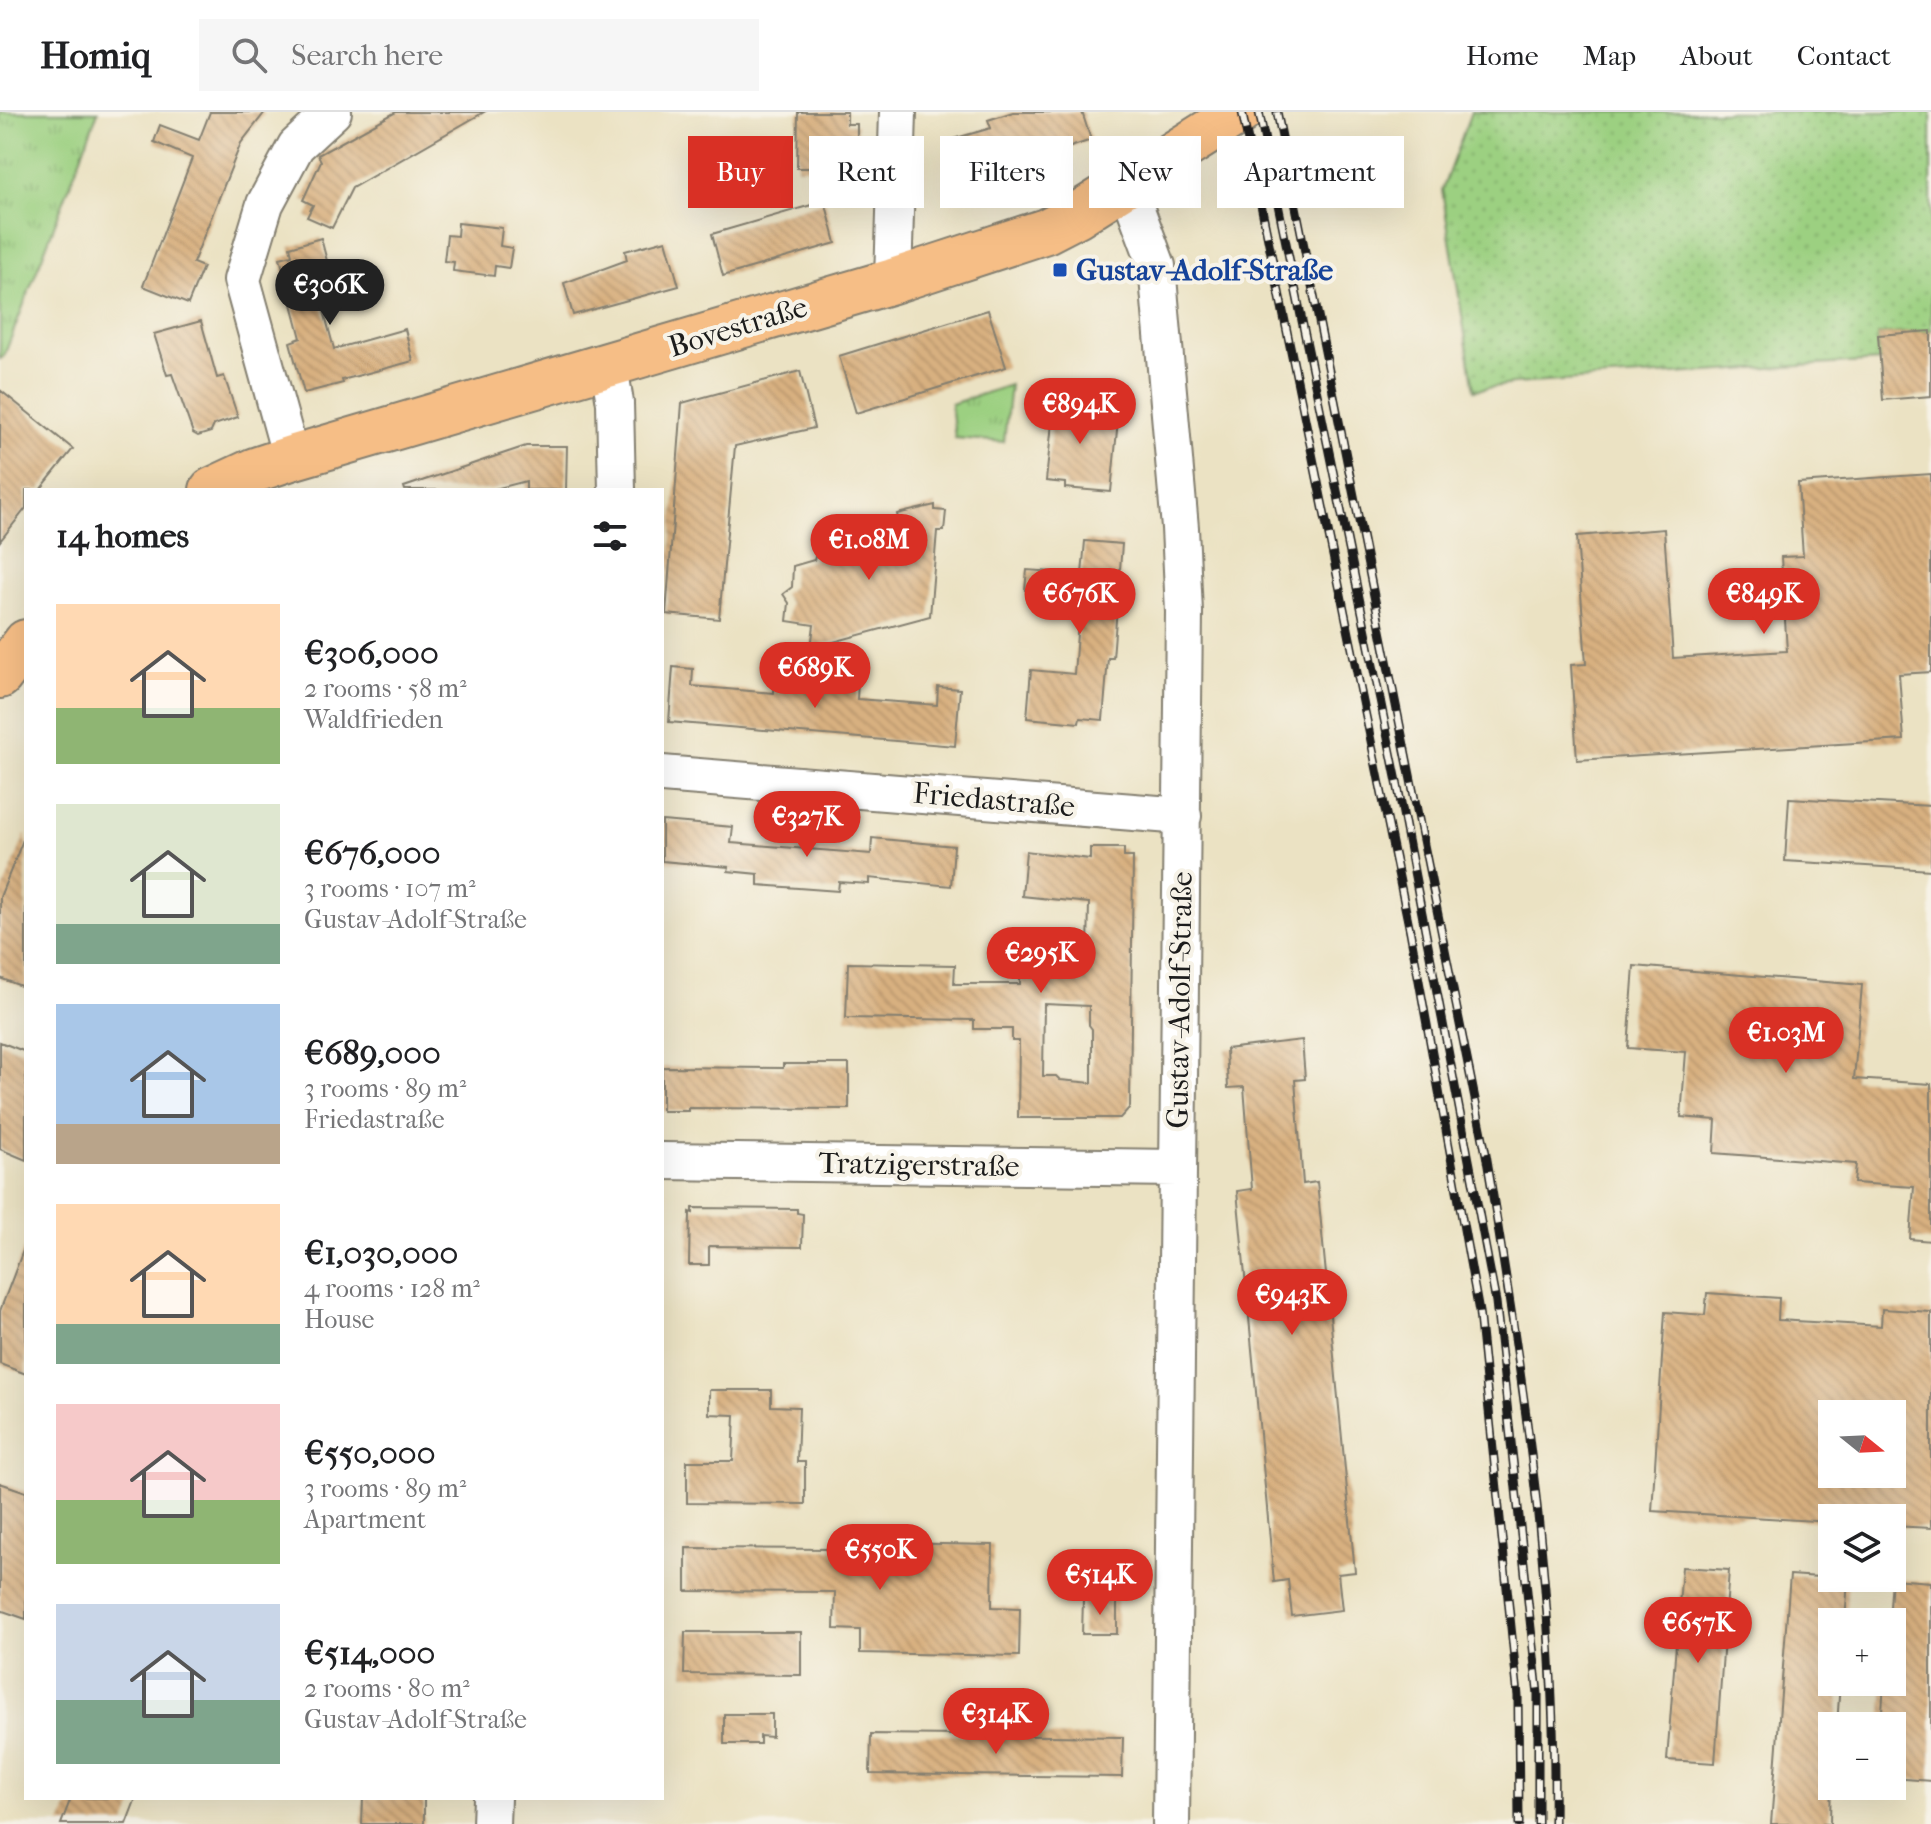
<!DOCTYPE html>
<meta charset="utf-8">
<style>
:root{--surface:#fff;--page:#f6f6f6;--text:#202124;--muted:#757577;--line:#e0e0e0;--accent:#d93025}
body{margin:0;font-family:"IM FELL French Canon",serif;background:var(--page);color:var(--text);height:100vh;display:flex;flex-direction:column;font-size:30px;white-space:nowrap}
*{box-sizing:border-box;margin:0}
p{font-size:26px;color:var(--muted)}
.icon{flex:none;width:44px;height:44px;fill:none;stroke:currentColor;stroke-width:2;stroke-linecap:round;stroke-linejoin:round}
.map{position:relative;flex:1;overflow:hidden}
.side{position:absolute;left:24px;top:376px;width:640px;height:1312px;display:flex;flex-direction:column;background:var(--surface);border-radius:0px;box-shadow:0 8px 32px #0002}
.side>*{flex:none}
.hud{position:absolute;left:688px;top:24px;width:760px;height:72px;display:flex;gap:16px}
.needle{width:52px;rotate:108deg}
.controls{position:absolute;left:1818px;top:1288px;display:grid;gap:16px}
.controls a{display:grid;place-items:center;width:88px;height:88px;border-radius:0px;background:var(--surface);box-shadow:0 8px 32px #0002;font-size:40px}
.price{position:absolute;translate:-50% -68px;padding:0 18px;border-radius:28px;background:var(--accent);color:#fff;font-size:26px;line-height:52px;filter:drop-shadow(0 2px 4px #0008)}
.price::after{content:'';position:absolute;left:50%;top:48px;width:24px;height:18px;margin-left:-12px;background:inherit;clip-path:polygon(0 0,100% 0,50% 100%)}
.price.current{background:#222;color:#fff}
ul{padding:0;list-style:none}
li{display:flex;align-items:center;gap:24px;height:200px;padding:0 32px}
li span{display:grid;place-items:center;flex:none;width:224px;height:160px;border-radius:0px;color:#555}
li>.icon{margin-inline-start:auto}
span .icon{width:96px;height:96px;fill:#fffc;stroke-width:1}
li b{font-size:34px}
h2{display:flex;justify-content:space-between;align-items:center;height:96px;padding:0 32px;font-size:34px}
.tag{padding:0 28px;border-radius:0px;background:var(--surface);box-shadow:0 8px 32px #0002;font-size:28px;line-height:72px}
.tag.current{background:var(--accent);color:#fff}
header{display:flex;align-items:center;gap:48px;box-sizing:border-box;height:112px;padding:0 40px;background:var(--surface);border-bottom:2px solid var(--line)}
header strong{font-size:38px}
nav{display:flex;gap:44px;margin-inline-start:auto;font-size:28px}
.search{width:560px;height:72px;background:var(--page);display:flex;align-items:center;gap:20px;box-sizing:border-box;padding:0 28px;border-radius:0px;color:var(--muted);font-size:30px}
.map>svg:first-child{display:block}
</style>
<header>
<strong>Homiq</strong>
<div class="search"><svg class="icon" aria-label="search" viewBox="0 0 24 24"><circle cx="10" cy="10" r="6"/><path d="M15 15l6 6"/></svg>Search here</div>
<nav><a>Home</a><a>Map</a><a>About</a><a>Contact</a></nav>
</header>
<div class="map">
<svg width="1931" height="1712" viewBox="0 0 1931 1712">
<defs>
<pattern id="grass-dots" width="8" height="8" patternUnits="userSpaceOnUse" patternTransform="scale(2)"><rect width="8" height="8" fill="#9cd081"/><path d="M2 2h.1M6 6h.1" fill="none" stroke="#86b26f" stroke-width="1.8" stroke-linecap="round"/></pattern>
<pattern id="park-tufts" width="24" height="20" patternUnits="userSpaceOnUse" patternTransform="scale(2)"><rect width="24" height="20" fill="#9cd081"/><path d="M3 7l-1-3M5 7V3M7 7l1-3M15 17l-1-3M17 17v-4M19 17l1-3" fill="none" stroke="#86b26f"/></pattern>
<pattern id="building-back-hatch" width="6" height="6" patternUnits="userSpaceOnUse" patternTransform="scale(2)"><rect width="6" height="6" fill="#d8b080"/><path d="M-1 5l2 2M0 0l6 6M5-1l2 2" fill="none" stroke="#b9976e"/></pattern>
</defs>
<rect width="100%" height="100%" fill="#f7f3e8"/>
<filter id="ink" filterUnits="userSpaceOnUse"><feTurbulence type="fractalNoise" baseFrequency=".0125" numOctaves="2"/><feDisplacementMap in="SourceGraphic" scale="16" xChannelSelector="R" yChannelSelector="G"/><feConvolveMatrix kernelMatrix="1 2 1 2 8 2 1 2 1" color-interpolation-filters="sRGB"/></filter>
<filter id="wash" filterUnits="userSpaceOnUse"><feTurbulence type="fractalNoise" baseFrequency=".006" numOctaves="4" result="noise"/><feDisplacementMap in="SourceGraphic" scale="32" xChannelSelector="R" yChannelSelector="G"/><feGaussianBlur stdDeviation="1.8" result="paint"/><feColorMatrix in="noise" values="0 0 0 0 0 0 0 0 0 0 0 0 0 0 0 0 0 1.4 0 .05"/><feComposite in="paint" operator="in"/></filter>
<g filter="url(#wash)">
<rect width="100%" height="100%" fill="#ebe2c3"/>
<!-- grass -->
<path fill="url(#grass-dots)" stroke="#5c764e" stroke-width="2" d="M1471 0H1931V219L1878 223 1880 249 1513 272 1474 278 1442 78Z"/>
<!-- park -->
<path fill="url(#park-tufts)" stroke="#5c764e" stroke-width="2" d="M0 0H98L4 244 0 247Z
M1010 273 1004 330 955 326 951 292Z"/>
<g id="blocks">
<!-- building -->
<path fill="url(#building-back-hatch)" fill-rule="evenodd" d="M210 0H265L241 31 193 151 203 155 188 192 143 174 192 46 154 30 160 13 199 28Z
M396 0H484L352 76 332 116 307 105 313 93 303 88 321 49 318 43Z
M798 0H847V12H857V56H797Z
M1013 0H1082L1091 28 959 73 946 29 991 16 988 8Z
M825 89 836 131 723 164 712 122Z
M458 111 502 116 500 134 512 136 509 156 495 154 494 164 453 159 454 150 444 149 447 123 457 124Z
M321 126 336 184 321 188 334 237 405 217 413 249 342 268 343 271 304 281 290 230 301 226 280 146 292 143 290 135Z
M666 128 679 174 573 203 564 171 627 148 625 139Z
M988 198 1006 255 856 301 839 244Z
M201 209 217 266 224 264 238 305 214 313 211 320 198 324 193 321 172 262 167 263 154 222Z
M1931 219V284L1883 288 1878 223Z
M800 259 814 316 735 334 719 507 666 502 682 291Z
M1056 273 1079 276 1076 303 1118 308 1111 380 1065 376V371L1046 369Z
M0 278 73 337 40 378H26V396L0 429Z
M526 334H567L566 378H526V369L491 378H405L404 375Z
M1931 362V560L1899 562 1904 628 1577 648 1571 553 1586 552 1577 424 1664 417 1673 546 1787 539 1781 445 1803 444 1798 371Z
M935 393V398L946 399 944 419H937L930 504 811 536 814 513 787 509 789 491 783 482 792 475 793 454 814 448 817 439 829 444 852 437 858 427 866 432 901 421 897 402Z
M1085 429 1122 432 1113 546H1108L1103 608 1080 606 1079 611 1027 606 1031 558 1074 562 1079 495 1040 492 1041 484 1027 482 1028 478H1025L1027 458 1082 462Z
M673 555 693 557 692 574 774 581 775 563 858 570 857 587 937 593 938 575 960 577 955 634 669 610Z
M1789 686 1931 694V758L1785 749Z
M662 709 733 715 731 731 871 742 872 726 954 734 951 774 869 766V772L839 770 838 779 758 773V762L728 759 729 755 662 749Z
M25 723H26V876L0 866V785Z
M1090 736H1124V745H1133L1130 995 1120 1006H1018L1019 929H1012V917H974V908L846 906 848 851 955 853 954 872H1020V845L1077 846V841L1088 838 1089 791 1022 784 1026 739 1090 747ZM1044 892 1089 894V913L1092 917V971L1060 968 1056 964H1043Z
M1634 854 1862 873 1854 967 1931 972V1129L1910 1127 1914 1075 1854 1071 1856 1052 1714 1041 1716 1008 1681 1005 1686 940 1628 936Z
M1302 928 1305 967 1295 968 1303 1072 1317 1070 1355 1460 1338 1462 1342 1498 1292 1504 1288 1468 1274 1470 1237 1079 1252 1077 1244 975 1228 976 1226 937Z
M0 930 26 940V1048L0 1037Z
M783 952H849V997L688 996V999H662V955L783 956Z
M693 1096 797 1097V1101L803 1102 802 1135 709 1134V1153H689L690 1100 693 1101Z
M24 1136H26V1262L0 1252V1199Z
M1707 1181 1779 1186 1778 1208 1881 1214 1882 1197 1931 1200V1416L1892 1414V1406H1832V1410L1652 1399 1665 1200 1705 1203ZM1832 1302H1892V1362H1832Z
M709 1278H771V1294L799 1295 797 1350H805V1392L687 1391V1349H733L735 1303 709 1302Z
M0 1371 26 1380V1507L0 1498Z
M836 1430 993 1433 992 1495 1020 1496 1019 1544 860 1541V1518L834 1517 835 1480 686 1479V1436L836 1437Z
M1682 1455 1729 1458 1715 1651 1667 1648Z
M1790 1463 1848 1467 1845 1510H1832V1570H1840L1837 1614H1832L1830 1712H1771Z
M1892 1467 1931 1470V1669L1892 1666V1614H1881L1884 1570H1892V1510H1889Z
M1083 1487 1117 1488V1522H1082Z
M685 1520H801V1563L684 1562Z
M724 1602H772V1625L760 1624V1632H724Z
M871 1622 1123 1625 1122 1665 870 1662Z
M71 1686H136L126 1712H61Z
M363 1686H424V1712H362Z"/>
</g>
</g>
<g filter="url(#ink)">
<use href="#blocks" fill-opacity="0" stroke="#847f70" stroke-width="2"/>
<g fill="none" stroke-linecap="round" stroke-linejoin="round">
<!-- minor casing -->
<g stroke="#847f70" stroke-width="40">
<path id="minor" d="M1126 71 1157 154 1180 416 1184 500 1171 1712
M893 169 898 0
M609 254 615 291 617 378
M291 346 242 168 265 92 296 34 333 0
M662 662 1183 704
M662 1049 1177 1056
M491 1712 492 1686"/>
</g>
<!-- major casing -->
<g stroke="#847f70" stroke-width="48">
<path id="major" d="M212 378 255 358 291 346 893 169 1046 119 1077 103 1240 0
M0 564 26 530"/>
</g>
<!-- minor -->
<use href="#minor" stroke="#fff" stroke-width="36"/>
<!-- major -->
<use href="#major" stroke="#f6be86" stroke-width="44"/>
<!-- rail casing -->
<g stroke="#1c1c1c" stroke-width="9">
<path id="rail" d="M1242 0 1410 819 1479 1200 1518 1584 1519 1712
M1259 0 1397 670 1496 1190 1538 1582V1712
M1277 0 1486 1042C1523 1263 1557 1488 1554 1712"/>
</g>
<!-- rail -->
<use href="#rail" stroke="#f7f3e8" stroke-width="6" stroke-dasharray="18" stroke-linecap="butt"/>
</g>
</g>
<!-- markers -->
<rect fill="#1a4fb4" stroke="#f7f3e8" stroke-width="3" x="1052" y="150" width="16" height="16" rx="4"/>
<g text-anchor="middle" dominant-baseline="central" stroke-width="8" stroke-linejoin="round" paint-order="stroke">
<!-- transit labels -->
<g font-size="30" font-weight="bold" fill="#164399" stroke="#f7f3e8" text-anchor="start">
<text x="1076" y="158">Gustav-Adolf-Straße</text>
</g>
<!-- street labels -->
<g font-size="30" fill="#1c1c1c" stroke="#f7f3e8">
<text transform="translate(738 215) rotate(-17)">Bovestraße</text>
<text transform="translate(994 688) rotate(5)">Friedastraße</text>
<text transform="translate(1180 888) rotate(-89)">Gustav-Adolf-Straße</text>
<text transform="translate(919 1053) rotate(1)">Tratzigerstraße</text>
</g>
</g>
</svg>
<div class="controls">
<a><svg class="needle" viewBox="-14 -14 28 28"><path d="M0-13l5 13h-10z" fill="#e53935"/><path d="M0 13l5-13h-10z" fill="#757577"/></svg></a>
<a><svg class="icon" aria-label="layers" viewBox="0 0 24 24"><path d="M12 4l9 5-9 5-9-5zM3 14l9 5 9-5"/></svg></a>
<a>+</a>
<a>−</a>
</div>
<b class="price current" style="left:330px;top:215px">€306K</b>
<b class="price" style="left:1080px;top:334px">€894K</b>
<b class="price" style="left:869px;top:470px">€1.08M</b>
<b class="price" style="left:1080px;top:524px">€676K</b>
<b class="price" style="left:1764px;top:524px">€849K</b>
<b class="price" style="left:815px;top:598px">€689K</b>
<b class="price" style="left:807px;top:747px">€327K</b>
<b class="price" style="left:1041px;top:883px">€295K</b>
<b class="price" style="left:1786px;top:963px">€1.03M</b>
<b class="price" style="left:1292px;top:1225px">€943K</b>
<b class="price" style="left:880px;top:1480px">€550K</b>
<b class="price" style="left:1100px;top:1505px">€514K</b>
<b class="price" style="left:1698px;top:1553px">€657K</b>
<b class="price" style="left:996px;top:1644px">€314K</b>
<div class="hud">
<a class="tag current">Buy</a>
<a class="tag">Rent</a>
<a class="tag">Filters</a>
<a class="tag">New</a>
<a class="tag">Apartment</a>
</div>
<section class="side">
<h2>14 homes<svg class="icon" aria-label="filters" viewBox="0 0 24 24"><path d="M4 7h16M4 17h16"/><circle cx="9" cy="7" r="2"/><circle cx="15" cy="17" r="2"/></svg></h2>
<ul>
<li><span style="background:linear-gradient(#ffd9b3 65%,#8fb573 0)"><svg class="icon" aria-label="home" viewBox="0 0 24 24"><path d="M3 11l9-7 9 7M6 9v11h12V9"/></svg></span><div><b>€306,000</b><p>2 rooms · 58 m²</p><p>Waldfrieden</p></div></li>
<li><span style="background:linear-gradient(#dfe7d0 75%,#7fa58c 0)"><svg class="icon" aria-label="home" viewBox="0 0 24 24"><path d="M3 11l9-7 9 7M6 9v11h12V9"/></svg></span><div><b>€676,000</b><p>3 rooms · 107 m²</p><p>Gustav-Adolf-Straße</p></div></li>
<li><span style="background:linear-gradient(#a9c7e8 75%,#b9a48a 0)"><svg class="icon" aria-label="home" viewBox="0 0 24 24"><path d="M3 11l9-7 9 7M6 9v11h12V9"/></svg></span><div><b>€689,000</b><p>3 rooms · 89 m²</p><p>Friedastraße</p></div></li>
<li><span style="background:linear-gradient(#ffd9b3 75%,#7fa58c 0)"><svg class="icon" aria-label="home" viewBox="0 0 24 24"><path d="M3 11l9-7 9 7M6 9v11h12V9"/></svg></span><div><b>€1,030,000</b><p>4 rooms · 128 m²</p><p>House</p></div></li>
<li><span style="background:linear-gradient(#f6c9c9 60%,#8fb573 0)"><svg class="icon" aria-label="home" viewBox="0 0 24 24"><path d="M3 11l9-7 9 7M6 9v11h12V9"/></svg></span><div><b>€550,000</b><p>3 rooms · 89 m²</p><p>Apartment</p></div></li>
<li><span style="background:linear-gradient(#c9d6e8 60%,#7fa58c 0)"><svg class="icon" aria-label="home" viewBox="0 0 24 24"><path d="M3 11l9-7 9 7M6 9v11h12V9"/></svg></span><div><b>€514,000</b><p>2 rooms · 80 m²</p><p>Gustav-Adolf-Straße</p></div></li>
</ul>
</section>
</div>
